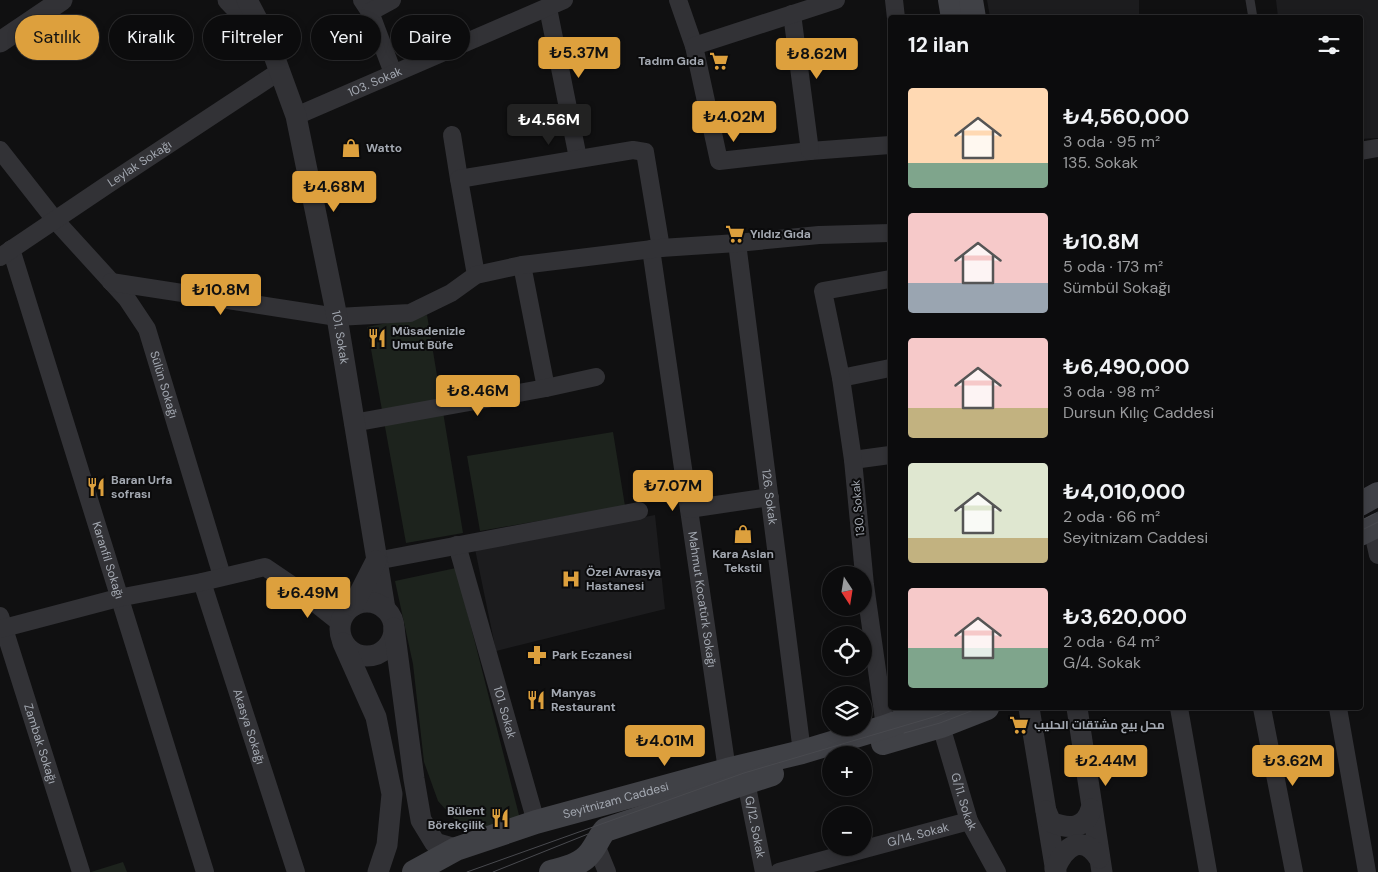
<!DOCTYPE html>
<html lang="tr">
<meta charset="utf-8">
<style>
:root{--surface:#0c0c0d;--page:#1a1a1b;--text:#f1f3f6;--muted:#9a9b9d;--line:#2c2c2e;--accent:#dda03d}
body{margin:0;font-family:"DM Sans",Cairo,sans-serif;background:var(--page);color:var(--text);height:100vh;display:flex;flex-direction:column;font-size:19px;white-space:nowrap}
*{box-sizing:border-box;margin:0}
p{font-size:16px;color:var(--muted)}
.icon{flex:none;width:28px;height:28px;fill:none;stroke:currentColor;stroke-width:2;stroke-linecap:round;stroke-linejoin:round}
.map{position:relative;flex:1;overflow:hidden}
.drawer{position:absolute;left:888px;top:15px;width:475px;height:695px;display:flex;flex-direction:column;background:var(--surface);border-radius:5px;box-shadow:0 2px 8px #0003,0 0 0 1px var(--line)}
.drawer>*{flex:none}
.guide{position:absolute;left:15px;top:15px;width:475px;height:45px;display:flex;gap:10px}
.needle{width:32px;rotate:168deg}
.controls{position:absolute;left:822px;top:566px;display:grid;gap:10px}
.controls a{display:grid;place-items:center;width:50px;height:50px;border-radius:50%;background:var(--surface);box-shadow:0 2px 8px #0003,0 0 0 1px var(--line);font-size:25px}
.price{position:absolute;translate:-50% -42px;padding:0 11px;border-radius:5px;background:var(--accent);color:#111;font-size:16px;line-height:32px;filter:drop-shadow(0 1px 2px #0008)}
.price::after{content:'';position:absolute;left:50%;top:30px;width:15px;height:11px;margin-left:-8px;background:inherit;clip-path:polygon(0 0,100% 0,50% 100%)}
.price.current{background:#222;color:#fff}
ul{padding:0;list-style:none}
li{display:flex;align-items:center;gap:15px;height:125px;padding:0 20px}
li span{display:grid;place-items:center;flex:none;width:140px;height:100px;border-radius:5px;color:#555}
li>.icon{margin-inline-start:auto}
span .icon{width:60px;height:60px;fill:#fffc;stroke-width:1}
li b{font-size:21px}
h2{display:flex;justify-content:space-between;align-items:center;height:60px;padding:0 20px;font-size:21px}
.tag{padding:0 18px;border-radius:22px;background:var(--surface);box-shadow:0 2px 8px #0003,0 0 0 1px var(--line);font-size:18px;line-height:45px}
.tag.current{background:var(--accent);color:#111}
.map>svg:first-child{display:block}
</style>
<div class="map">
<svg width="1378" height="872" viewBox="0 0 1378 872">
<rect width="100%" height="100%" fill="#101011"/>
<!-- built -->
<path fill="#1c1c1e" d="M987 0H1139V17H990Z
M1276 0H1378V138L1360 139V18L1278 17Z
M655 515 665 609 496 651 475 549Z"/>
<!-- green -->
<path fill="#1d231d" d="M427 315 463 533 406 543 367 327Z
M613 432 625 506 480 531 467 456Z
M456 568 520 819 483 831 457 822 438 801 424 762 413 664 395 581Z
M123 862 127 872H91Z"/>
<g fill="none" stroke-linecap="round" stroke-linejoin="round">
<!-- service -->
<path stroke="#323236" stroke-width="9" d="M1250 0 1253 18"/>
<!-- minor -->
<g stroke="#323236" stroke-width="18">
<path d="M362 0 370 12 393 73"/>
<path d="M678 0 694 46 719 161 810 151 890 145"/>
<path d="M894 0 896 18"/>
<path d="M548 8 578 158"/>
<path d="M370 12 392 0"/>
<path d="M792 14 810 151"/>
<path d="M694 46 836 0"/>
<path id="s1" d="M296 116 564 0"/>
<path d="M452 135 459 179"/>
<path id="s2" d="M0 150 55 220 127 299 147 329 222 576"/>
<path d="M1360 151 1378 148"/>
<path id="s3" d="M737 243 802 752"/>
<path id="s4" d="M11 249 205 872"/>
<path id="s5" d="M651 249 727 770"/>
<path id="s6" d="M0 257 107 185 280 71"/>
<path d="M522 265 546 388"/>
<path d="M476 275 459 179 633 150 645 152 661 248"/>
<path d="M111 282 337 317 410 313 451 293 476 275 522 265 661 248 737 243 819 235 890 233"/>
<path d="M841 378 890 368"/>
<path d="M353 423 546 388 596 377"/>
<path d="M853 460 890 455"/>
<path d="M689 509 770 497"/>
<path d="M1372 528 1378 555"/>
<path id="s7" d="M457 545 536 822"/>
<path d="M376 561 639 511"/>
<path id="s8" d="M202 582 296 872"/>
<path id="s9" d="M0 616 81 872"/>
<path d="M0 629 118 598 202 582 265 567 296 588 340 623"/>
<path d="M1179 708 1208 872"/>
<path d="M1262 708 1294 872"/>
<path d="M1338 708 1367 872"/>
<path id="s10" d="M941 726 969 821 997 872"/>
<path d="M885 727 865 585 853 460 841 378 823 291 890 279"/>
<path id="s11" d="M746 782 764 872"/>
<path d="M596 845 607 872"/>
<path id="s12" d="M779 872 969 821"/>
</g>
<!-- tertiary -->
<g stroke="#323236" stroke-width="21">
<path d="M228 0 253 26"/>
<path id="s13" d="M247 0 269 42 296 116 337 317 385 609"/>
<path d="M0 42 62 0"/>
<circle cx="367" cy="629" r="27"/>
<path d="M353 606 376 561"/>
<path d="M394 628 414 779 421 820 435 843 456 849"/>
<path d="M343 643 376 717 392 794 387 845 378 872"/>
<path d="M1029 708 1056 872"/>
<path d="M1077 708 1102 872"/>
<path d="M1046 811 1051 822C1068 829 1085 830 1091 809"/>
<path d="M1055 869C1065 846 1082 833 1099 858"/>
</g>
<!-- secondary -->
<g stroke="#404146" stroke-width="24">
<path d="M950 0 953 18"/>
<path d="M971 0 974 18"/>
<path d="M1360 504 1378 494"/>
<path d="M1360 534 1378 525"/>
<path d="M883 743 941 726 987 708"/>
<path id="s14" d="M414 872 456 849 536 822 727 770 802 752 885 727 936 708"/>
<path d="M551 872C565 868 581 865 590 853 596 846 599 837 605 830L772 774"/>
</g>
<!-- tram -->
<path stroke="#494a4f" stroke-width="1" d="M1360 521 1378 512
M1360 531 1378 522
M904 733 940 723 979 708
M467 872 744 773 937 716 957 708
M493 872 588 834"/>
</g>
<!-- icons -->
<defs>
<g id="supermarket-bare" transform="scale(1.5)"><path d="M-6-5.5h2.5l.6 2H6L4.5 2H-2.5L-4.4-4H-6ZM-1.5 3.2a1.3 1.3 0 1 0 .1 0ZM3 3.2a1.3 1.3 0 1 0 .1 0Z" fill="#dda03d" stroke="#0b0b0c" stroke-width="2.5" paint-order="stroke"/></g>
<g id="shop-bare" transform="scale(1.5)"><path d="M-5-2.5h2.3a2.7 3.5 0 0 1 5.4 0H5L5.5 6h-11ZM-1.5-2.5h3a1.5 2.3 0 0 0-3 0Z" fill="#dda03d" stroke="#0b0b0c" stroke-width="2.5" paint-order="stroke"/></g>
<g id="restaurant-bare" transform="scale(1.5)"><path d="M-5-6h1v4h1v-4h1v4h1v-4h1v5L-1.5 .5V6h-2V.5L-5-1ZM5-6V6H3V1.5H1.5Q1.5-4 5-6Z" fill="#dda03d" stroke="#0b0b0c" stroke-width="2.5" paint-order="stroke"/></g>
<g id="hospital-bare" transform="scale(1.5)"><path d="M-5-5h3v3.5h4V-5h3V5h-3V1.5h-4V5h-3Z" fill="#dda03d" stroke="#0b0b0c" stroke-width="2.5" paint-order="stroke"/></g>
<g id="pharmacy-bare" transform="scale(1.5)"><path d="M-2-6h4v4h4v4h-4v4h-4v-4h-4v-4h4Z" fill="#dda03d" stroke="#0b0b0c" stroke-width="2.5" paint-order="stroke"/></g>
</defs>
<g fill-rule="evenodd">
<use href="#supermarket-bare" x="719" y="61"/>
<use href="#shop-bare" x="351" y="148"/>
<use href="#supermarket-bare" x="735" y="234"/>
<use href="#restaurant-bare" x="377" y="338"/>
<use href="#restaurant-bare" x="96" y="487"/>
<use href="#shop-bare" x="743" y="534"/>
<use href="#hospital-bare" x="571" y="579"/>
<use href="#pharmacy-bare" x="537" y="655"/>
<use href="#restaurant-bare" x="536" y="700"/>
<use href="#supermarket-bare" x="1019" y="725"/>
<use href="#restaurant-bare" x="500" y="818"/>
</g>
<g text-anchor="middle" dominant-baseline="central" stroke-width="4" stroke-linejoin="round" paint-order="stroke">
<!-- poi labels -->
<g font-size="12" font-weight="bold" fill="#a3a8b1" stroke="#0b0b0c" text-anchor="start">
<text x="704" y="61" text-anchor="end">Tadım Gıda</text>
<text x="366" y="148">Watto</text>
<text x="750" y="234">Yıldız Gıda</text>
<text x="392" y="331">Müsadenizle<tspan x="392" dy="14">Umut Büfe</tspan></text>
<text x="111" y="480">Baran Urfa<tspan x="111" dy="14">sofrası</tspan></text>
<text x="743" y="554" text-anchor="middle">Kara Aslan<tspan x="743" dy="14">Tekstil</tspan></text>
<text x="586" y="572">Özel Avrasya<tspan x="586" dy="14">Hastanesi</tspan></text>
<text x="552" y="655">Park Eczanesi</text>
<text x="551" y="693">Manyas<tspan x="551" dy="14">Restaurant</tspan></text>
<text x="1034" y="725">محل بيع مشتقات الحليب</text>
<text x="485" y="811" text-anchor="end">Bülent<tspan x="485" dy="14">Börekçilik</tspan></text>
</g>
<!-- street labels -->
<g font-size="12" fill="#a3a8b1" stroke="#0b0b0c">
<text stroke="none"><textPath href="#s1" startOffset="86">103. Sokak</textPath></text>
<text stroke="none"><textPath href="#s6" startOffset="168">Leylak Sokağı</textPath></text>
<text stroke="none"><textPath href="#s13" startOffset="352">101. Sokak</textPath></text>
<text stroke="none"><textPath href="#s2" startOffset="290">Sülün Sokağı</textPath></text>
<text stroke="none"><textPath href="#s3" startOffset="256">126. Sokak</textPath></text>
<text transform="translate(858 508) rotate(-95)">130. Sokak</text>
<text stroke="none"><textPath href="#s4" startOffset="326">Karanfil Sokağı</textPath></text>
<text stroke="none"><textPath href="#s5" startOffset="354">Mahmut Kocatürk Sokağı</textPath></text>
<text stroke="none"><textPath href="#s7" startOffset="174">101. Sokak</textPath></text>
<text stroke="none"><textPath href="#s8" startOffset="152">Akasya Sokağı</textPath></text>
<text stroke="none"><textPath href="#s9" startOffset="134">Zambak Sokağı</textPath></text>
<text stroke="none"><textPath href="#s14" startOffset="215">Seyitnizam Caddesi</textPath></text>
<text stroke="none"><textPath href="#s10" startOffset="79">G/11. Sokak</textPath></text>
<text stroke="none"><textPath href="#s11" startOffset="46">G/12. Sokak</textPath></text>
<text stroke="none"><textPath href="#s12" startOffset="144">G/14. Sokak</textPath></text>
</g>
</g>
</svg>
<div class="controls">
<a><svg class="needle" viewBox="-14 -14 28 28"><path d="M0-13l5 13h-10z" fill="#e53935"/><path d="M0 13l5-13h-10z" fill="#9a9b9d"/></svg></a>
<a><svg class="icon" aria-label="locate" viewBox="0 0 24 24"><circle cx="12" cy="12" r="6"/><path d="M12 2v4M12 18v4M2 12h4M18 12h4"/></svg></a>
<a><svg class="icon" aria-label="layers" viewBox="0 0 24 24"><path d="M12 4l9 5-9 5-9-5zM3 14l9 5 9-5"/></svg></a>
<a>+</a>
<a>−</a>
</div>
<b class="price" style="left:579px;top:79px">₺5.37M</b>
<b class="price" style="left:817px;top:80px">₺8.62M</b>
<b class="price" style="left:734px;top:143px">₺4.02M</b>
<b class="price current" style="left:549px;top:146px">₺4.56M</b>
<b class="price" style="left:334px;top:213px">₺4.68M</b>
<b class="price" style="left:221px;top:316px">₺10.8M</b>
<b class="price" style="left:478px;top:417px">₺8.46M</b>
<b class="price" style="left:673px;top:512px">₺7.07M</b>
<b class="price" style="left:308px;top:619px">₺6.49M</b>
<b class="price" style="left:665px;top:767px">₺4.01M</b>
<b class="price" style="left:1106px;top:787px">₺2.44M</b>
<b class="price" style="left:1293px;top:787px">₺3.62M</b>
<div class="guide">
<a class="tag current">Satılık</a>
<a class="tag">Kiralık</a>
<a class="tag">Filtreler</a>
<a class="tag">Yeni</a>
<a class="tag">Daire</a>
</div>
<section class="drawer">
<h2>12 ilan<svg class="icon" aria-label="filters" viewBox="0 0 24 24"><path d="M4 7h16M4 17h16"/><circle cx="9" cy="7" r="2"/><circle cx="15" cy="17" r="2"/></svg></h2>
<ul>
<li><span style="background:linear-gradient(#ffd9b3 75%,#7fa58c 0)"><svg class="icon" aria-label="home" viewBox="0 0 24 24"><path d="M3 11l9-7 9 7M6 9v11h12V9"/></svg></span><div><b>₺4,560,000</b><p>3 oda · 95 m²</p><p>135. Sokak</p></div></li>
<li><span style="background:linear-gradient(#f6c9c9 70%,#9aa5b1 0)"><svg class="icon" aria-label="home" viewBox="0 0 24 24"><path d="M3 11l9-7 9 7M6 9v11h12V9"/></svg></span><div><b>₺10.8M</b><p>5 oda · 173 m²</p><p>Sümbül Sokağı</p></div></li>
<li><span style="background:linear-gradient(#f6c9c9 70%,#c2b280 0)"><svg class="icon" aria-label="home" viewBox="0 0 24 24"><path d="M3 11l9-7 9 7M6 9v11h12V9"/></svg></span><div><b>₺6,490,000</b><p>3 oda · 98 m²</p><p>Dursun Kılıç Caddesi</p></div></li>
<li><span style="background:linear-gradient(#dfe7d0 75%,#c2b280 0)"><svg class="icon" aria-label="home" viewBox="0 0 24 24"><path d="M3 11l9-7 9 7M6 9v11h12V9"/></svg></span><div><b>₺4,010,000</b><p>2 oda · 66 m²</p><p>Seyitnizam Caddesi</p></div></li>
<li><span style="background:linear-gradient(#f6c9c9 60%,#7fa58c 0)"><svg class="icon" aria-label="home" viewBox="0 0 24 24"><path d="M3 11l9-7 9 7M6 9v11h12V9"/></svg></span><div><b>₺3,620,000</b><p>2 oda · 64 m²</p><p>G/4. Sokak</p></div></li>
</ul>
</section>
</div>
